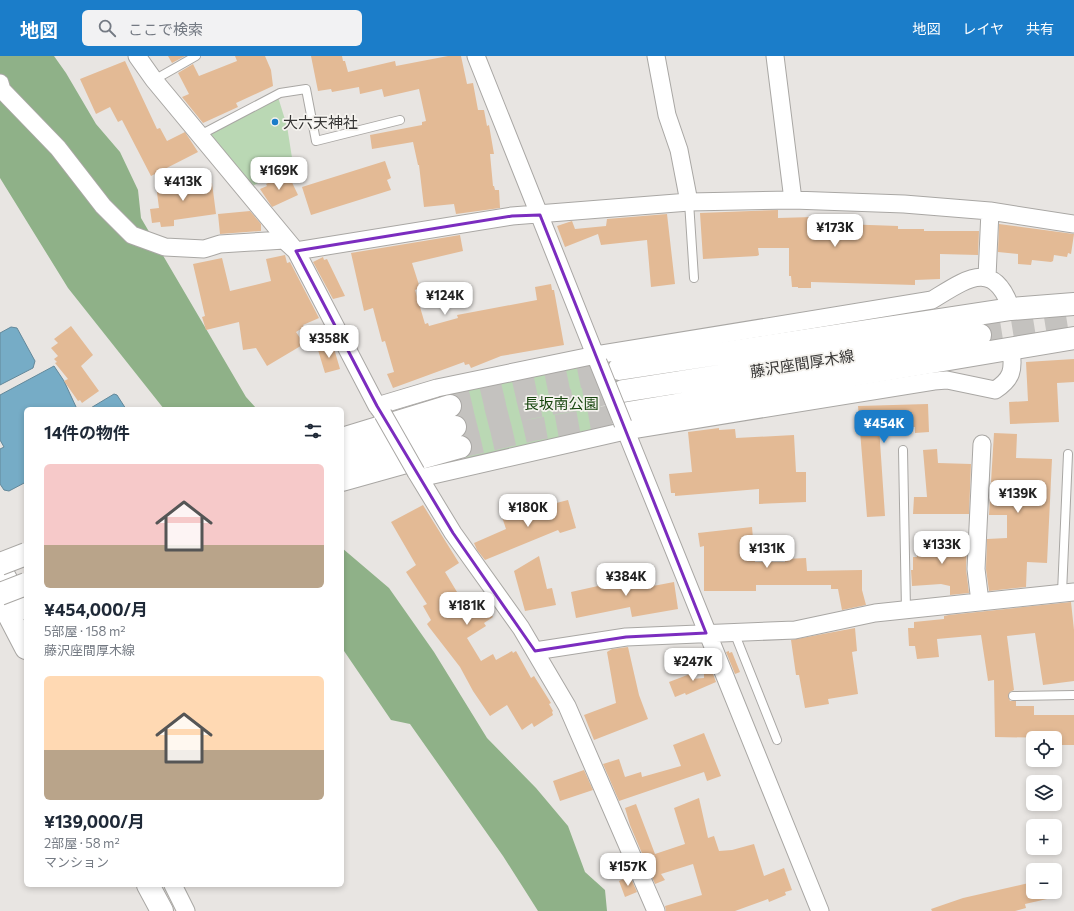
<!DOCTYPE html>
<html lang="ja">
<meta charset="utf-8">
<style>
:root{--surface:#fff;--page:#f2f2f3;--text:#1f2937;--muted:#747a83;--accent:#1b7dc9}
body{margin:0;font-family:Commissioner,"Noto Sans JP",sans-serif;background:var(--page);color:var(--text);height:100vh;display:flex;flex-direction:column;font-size:15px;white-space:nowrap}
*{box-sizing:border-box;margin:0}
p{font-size:13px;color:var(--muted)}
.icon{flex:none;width:22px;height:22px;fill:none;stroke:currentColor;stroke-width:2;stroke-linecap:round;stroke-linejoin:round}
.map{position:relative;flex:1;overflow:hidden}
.details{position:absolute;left:24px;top:351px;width:320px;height:480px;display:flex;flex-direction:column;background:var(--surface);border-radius:6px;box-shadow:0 2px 6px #0003}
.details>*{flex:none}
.fabs{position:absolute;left:1026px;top:675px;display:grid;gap:8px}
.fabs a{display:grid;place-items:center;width:36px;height:36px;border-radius:6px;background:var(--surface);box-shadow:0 2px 6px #0003;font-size:20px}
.price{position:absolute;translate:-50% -34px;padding:0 9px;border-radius:8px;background:#fff;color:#222;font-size:13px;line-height:26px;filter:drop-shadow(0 1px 2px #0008)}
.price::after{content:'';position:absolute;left:50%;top:24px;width:12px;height:9px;margin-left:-6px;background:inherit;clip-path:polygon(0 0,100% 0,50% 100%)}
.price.selected{background:var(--accent);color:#fff}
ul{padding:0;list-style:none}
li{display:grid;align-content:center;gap:8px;height:212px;padding:0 20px}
li span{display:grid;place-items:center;height:124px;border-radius:6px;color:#555}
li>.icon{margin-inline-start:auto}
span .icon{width:72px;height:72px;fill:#fffc;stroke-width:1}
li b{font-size:17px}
h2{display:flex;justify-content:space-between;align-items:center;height:48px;padding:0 20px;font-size:17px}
header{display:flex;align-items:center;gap:24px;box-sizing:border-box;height:56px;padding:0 20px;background:var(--accent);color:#fff}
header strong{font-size:19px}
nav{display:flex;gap:22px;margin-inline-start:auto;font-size:14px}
.search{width:280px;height:36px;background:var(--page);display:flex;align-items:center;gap:10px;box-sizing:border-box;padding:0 14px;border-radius:6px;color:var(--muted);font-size:15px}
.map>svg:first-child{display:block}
</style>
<header>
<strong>地図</strong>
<div class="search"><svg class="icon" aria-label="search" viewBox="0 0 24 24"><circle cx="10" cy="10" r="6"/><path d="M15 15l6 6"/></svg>ここで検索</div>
<nav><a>地図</a><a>レイヤ</a><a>共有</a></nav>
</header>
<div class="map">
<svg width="1074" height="855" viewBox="0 0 1074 855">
<rect width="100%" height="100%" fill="#e8e5e2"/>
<!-- green -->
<path fill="#bad8b4" d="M278 41 287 70 293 108 249 132 206 79Z
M583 308 609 371 466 403 451 338Z"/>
<!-- forest -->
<path fill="#8fb188" d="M0 0H54L66 17 96 68 120 96 138 134 141 162 246 341 257 353H164L68 232 0 122Z
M342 492 389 532 434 596 487 682 536 732 568 770 585 816 605 834 607 855H538L503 800 410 668 391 664 342 592Z"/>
<!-- water -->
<path fill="#76acc6" stroke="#63889a" d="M11 271 17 272 35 305 33 312 0 329V277Z
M54 310 64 325 77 353H26V426L9 435 4 434 0 428V393L4 391 0 384V339Z
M114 338 117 339 126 353H89Z"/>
<!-- building -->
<path fill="#e3ba95" d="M168 0H185L172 7Z
M235 0H265L271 14 273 30 236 47 238 51 203 67 182 41 189 38 178 17 193 8 199 20 237 5Z
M311 0H342L343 5H345L348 16 395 5 396 10 448 0H461L467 28 473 27 478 54H484L487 70 489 69 494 98H490L493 130H494L495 134H499L500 152 456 158 454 148 424 151 419 109H418L413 86 372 93 370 79 422 69V66L426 65 419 33 384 41 382 33 360 38 359 31 332 36 331 33 318 35Z
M125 5 157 73 160 72 167 85 185 76 198 96 151 120 122 64 118 66 110 51 96 58 80 23Z
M385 105 391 122 387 124 391 134 311 159 302 131Z
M289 120 298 139 272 151 260 133 267 130 266 128 281 121 282 123Z
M193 124 194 130 212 127 216 158 174 164V170L161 171 160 166 152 167 150 153 159 152 156 129Z
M778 154V162L813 161V167L898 170V173H924V175H979L978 199 940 198V223L915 224V229L811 226V232H798V231H792L791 220H789V192H758L759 199 757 200 703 203 700 157Z
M250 155 261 168V175L220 178 218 158Z
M667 158 675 228 651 231 647 184 601 189 598 178 565 191 557 170 572 165 575 173 606 170 607 163Z
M999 168 1074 178 1071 198 1068 197 1067 201 1054 199 1053 205 1051 206 1032 204 1031 209 1018 208V198L998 196Z
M460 179 463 195 412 207 420 232 415 234 425 268 428 267 429 270 458 262 457 259 537 244 535 231 551 228 552 234H554L564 289 501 300 471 312 469 308 465 309 464 306 393 332 387 318 394 316 385 285 382 286 373 252 364 255 351 197Z
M285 199 287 207 290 206 319 262 303 269 304 271 296 276 304 288 267 310 256 292 243 294 239 266 206 274 202 261 205 260 193 208 222 202 230 235 271 225 266 203Z
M323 201 324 204 327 203 345 240 333 243 313 206Z
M71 270 93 299 81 310 99 335 82 347 80 344 78 345 64 325 68 323 55 307 57 306 54 303 58 300 51 292 58 287 54 283Z
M333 289 340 313 325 317 318 294Z
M1074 303V326L1057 327 1059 366 1010 368 1009 346 1028 345 1026 306Z
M928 348 929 376 915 377V371H879L885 460 867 461 858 350Z
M719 372V374L735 373 736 382 794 379 796 416H806V446L759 448V433L675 440V437H671L669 418 692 416 688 376Z
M994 377 1017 378 1016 402 1052 403 1047 507 1027 506 1026 531 989 535 986 513 987 483 1007 482V459H989Z
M937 393 938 407 971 408 969 458H913L914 441H927L923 394Z
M568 444 576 472 560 477 558 474 485 504 477 494 474 487 506 473 502 461Z
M423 449 459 507 445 516 463 546 478 537 493 561 484 567 486 570 467 582 481 605 493 598 496 604 512 595 513 597 516 595 531 622 534 620 551 647 549 648 553 655 552 656 553 659 534 671 532 667 522 674 507 649 490 660 473 635 460 611 429 571 427 568 431 564 423 550 427 548 406 516 416 509 391 466Z
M752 471 755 506H785V503L806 502 807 515 862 514V534L866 549 842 554 838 533H831V529H756V535H704V490L700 491 698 477Z
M967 483 966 513 969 537 950 539V530L941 528 912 530 911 514H913V501H917V484Z
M539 500 547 533 552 532 556 549 525 555 514 515Z
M652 517 653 530 674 526 678 553 632 561 630 551 576 562 571 536 598 530V528L625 523V521Z
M1071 546 1074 574V625L1043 629 1035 577 1007 580 1014 634 1010 636 1008 640 1010 645H1016V650H1034V659H1074V689H1055V682L995 681 994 624 988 625 981 579 937 583 939 601 917 603 915 590H909L908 572H914V566L944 563V560L949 559Z
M855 572 857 595 852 596 858 638 828 643 829 648 805 652 799 619H796L791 584Z
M628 591 639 639 648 663 594 684 584 659 616 647 607 596 612 593Z
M729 595V597L732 596 740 616 735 618 726 596Z
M708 604 716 626 686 639 685 637 675 641 669 626 690 618 691 623 704 622V605Z
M704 677 721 720 707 725 704 716 619 745 603 708 619 703 625 721 641 716 642 721 681 710 673 689Z
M584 714 593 734 560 745 553 725Z
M699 742 708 782 714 780 719 795 732 794 754 788 764 820 784 812 792 834 785 836 786 839 769 846 768 843 735 855H666L665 850 702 839 693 808 661 818 665 824 655 828 630 769 625 752 636 748 655 798 685 788 674 752Z
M630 820 637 836 625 841 619 825Z
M1033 826V836H1055V835L1056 841 1025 848 1026 852 1015 855H932L931 853 963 842Z"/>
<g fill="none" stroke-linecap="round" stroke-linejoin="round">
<!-- primary-tunnel -->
<path stroke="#c4c2bf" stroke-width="22" stroke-dasharray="22 11" stroke-linecap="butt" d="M980 279 1074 264
M450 350 526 332 619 313
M455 371 529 352 623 335
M460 391 533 374 628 357"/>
<!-- lane casing -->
<g stroke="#a9a7a4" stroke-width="10">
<path id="lane" d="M154 24 196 0
M200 79 280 37 306 33 316 85 400 64
M689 146 694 222
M903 394 906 554
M1062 537 1068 398
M734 576 777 684
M1013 640 1074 639"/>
</g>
<!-- street casing -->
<g stroke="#a9a7a4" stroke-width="19">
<path id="street" d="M137 0 154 24 296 195 377 350 383 358
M476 0 598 306
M656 0 667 59 679 94 689 146
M775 0 793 144
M0 27 2 34 58 92 103 150 132 179 165 191 204 193 220 188 284 184 296 195 512 160 689 146 793 144 904 148 990 155 1074 168
M987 221 990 155
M377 350 437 332 596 299 932 244C965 224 994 201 1011 253
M623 368 820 855
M416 416 453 477 521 572 567 650 656 855
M420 422 625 375 934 325 947 324 995 334C1012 323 1014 314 1011 294
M0 507 26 555
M980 546 976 513 982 388
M535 595 626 581 795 574 875 557 1074 536
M173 829 186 855"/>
</g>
<!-- secondary casing -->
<g stroke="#a9a7a4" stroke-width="24">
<path id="secondary" d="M0 542 26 592
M148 829 162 855"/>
</g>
<!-- primary casing -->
<g stroke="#a9a7a4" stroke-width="24">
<path id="primary" d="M619 313 1011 253 1074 248
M623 335 980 279
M628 357 1074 282
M342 383 450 350
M342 402 358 399 455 371
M342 424 460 391"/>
</g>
<!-- lane -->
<use href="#lane" stroke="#fff" stroke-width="8"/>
<!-- street -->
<use href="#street" stroke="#fff" stroke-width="17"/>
<!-- secondary -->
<use href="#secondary" stroke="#fff" stroke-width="22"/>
<!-- primary -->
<use href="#primary" stroke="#fff" stroke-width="22"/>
<!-- street-bridge casing -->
<g stroke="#a9a7a4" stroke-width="19" stroke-linecap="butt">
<path id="street-bridge" d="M598 306 623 368
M383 358 416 416"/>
</g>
<!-- primary-bridge casing -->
<g stroke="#a9a7a4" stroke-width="24" stroke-linecap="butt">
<path id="primary-bridge" d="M0 508 26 498
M0 538 26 528"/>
</g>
<!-- street-bridge -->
<use href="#street-bridge" stroke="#fff" stroke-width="17"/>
<!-- primary-bridge -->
<use href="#primary-bridge" stroke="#fff" stroke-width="22"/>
</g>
<!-- marked area -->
<path fill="none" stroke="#7b2cbf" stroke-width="3" stroke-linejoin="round" d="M540 159 706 577 626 581 535 595 453 477 377 350 296 195 512 160Z"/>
<!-- markers -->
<circle fill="#1b7dc9" stroke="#f5f3ef" stroke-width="1.5" cx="275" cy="66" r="4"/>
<g text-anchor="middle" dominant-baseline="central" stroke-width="3.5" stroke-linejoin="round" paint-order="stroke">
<!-- poi labels -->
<g font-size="15" fill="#363534" stroke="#f5f3ef" text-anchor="start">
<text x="283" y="66">大六天神社</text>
</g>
<!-- street labels -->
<g font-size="15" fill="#363534" stroke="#f5f3ef">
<text transform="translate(802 307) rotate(-9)">藤沢座間厚木線</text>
</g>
<!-- park labels -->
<g font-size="15" fill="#18460f" stroke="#f5f3ef">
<text x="561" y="347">長坂南公園</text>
</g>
</g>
</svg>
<div class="fabs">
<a><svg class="icon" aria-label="locate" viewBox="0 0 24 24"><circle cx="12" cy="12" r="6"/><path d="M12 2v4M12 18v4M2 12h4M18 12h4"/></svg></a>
<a><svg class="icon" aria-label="layers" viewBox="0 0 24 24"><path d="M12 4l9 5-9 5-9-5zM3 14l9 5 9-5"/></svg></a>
<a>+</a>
<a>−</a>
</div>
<b class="price" style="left:279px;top:135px">¥169K</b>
<b class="price" style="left:183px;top:146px">¥413K</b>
<b class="price" style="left:835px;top:192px">¥173K</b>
<b class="price" style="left:445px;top:260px">¥124K</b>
<b class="price" style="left:329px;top:303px">¥358K</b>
<b class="price selected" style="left:884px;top:388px">¥454K</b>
<b class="price" style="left:1018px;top:458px">¥139K</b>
<b class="price" style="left:528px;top:472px">¥180K</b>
<b class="price" style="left:942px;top:509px">¥133K</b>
<b class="price" style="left:767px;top:513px">¥131K</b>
<b class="price" style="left:626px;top:541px">¥384K</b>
<b class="price" style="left:467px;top:570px">¥181K</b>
<b class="price" style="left:693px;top:626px">¥247K</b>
<b class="price" style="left:628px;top:831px">¥157K</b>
<section class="details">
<h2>14件の物件<svg class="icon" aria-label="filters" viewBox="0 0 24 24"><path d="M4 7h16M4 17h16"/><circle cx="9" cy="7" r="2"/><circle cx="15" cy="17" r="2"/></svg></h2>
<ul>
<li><span style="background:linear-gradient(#f6c9c9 65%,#b9a48a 0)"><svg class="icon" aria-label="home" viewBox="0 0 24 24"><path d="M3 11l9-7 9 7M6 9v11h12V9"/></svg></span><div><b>¥454,000/月</b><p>5部屋 · 158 m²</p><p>藤沢座間厚木線</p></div></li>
<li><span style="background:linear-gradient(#ffd9b3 60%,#b9a48a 0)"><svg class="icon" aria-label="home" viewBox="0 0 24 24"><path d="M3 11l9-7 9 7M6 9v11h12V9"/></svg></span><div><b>¥139,000/月</b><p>2部屋 · 58 m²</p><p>マンション</p></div></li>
</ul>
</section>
</div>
